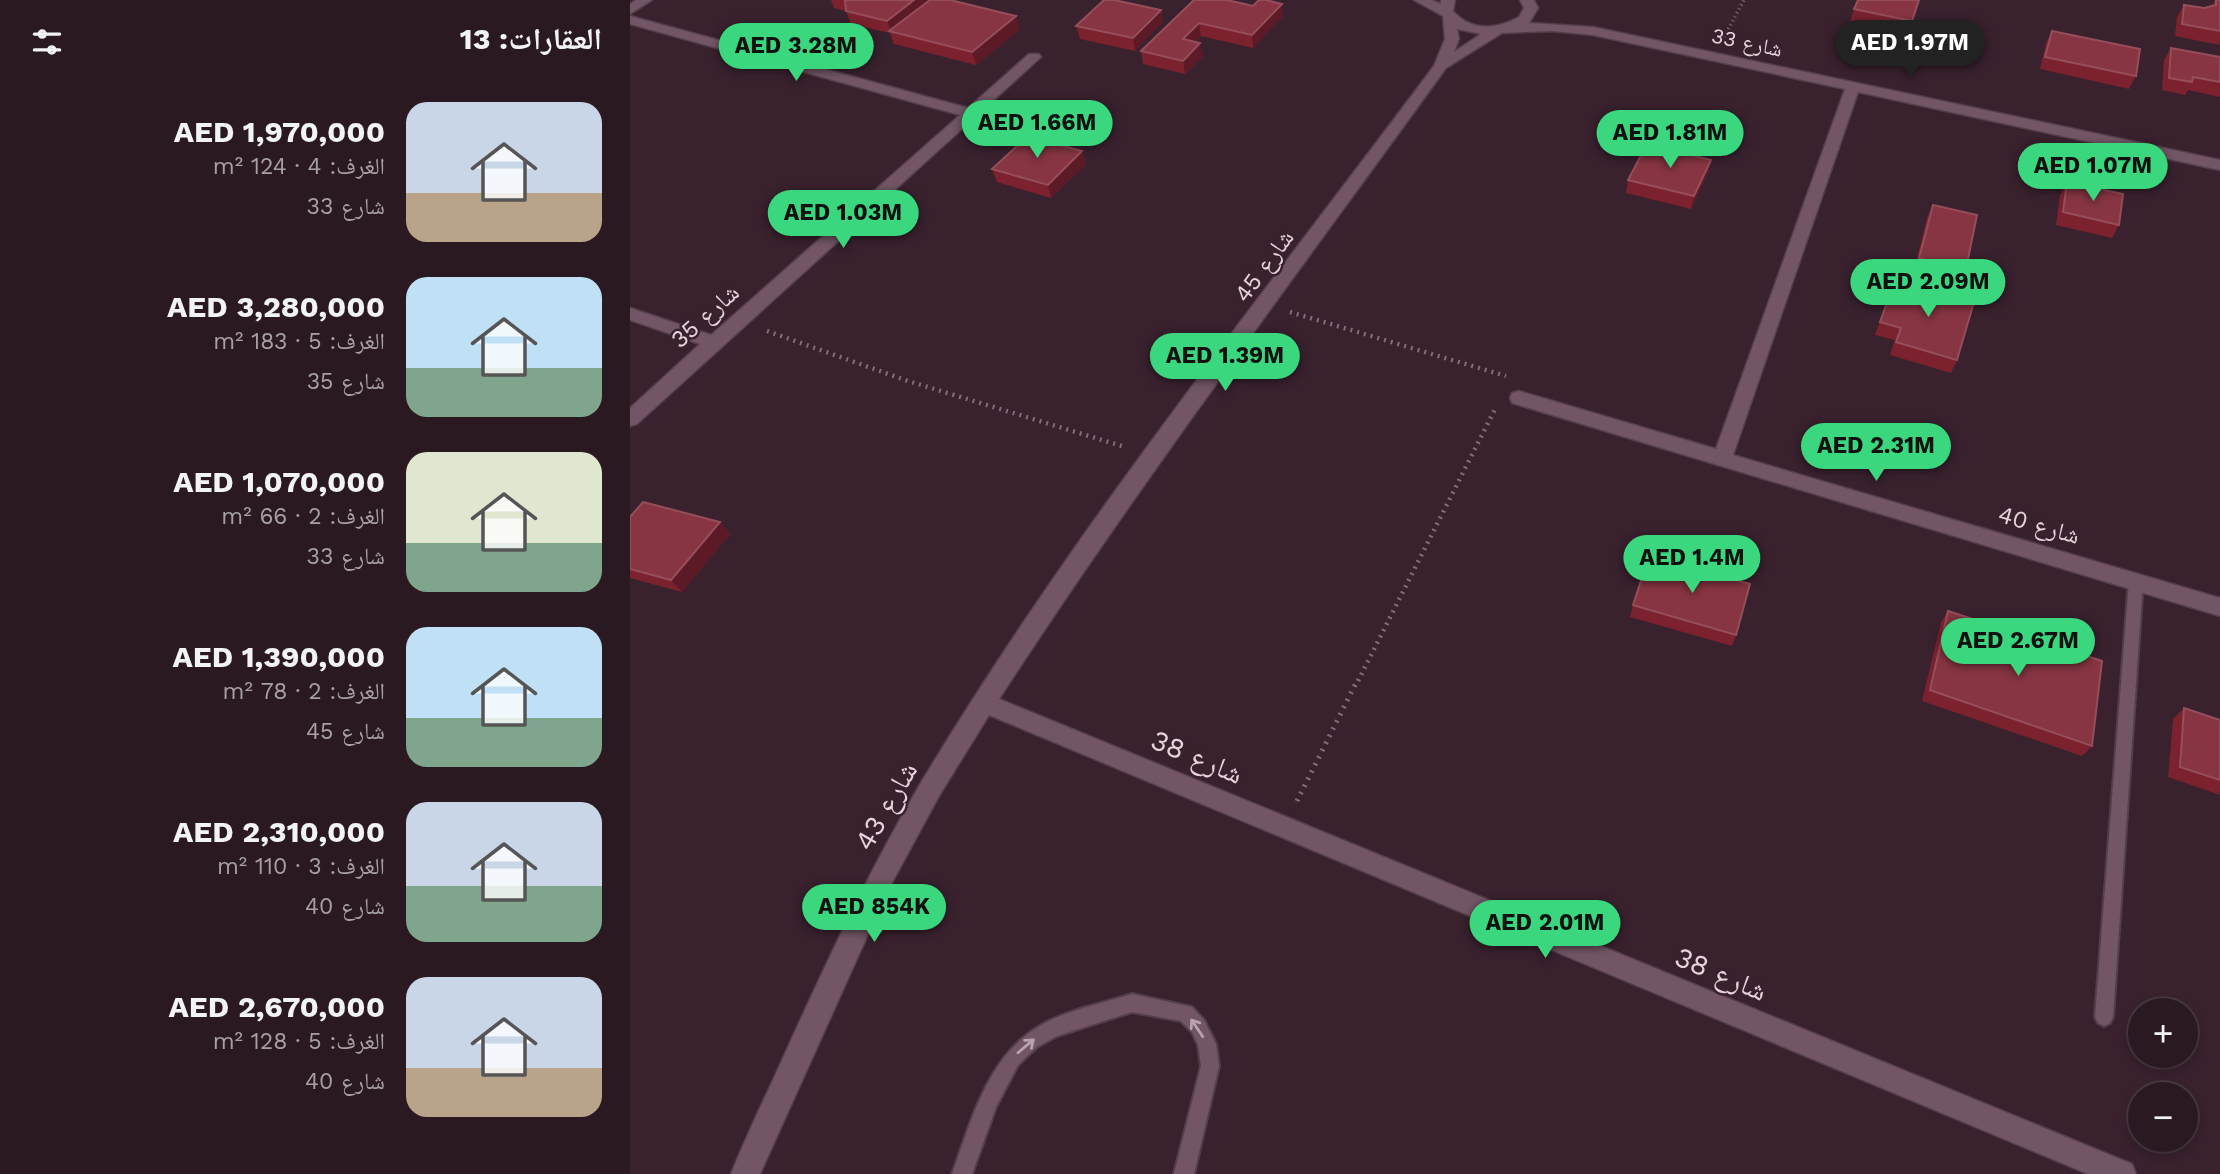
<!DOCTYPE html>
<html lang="ar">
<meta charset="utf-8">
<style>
:root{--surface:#2b1922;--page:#37262f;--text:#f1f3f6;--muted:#a6a0a5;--line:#473840;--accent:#3ad77f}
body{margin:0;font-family:"Work Sans","Noto Naskh Arabic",sans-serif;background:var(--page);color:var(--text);direction:rtl;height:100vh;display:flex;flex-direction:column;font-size:26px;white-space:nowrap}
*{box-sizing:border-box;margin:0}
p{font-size:23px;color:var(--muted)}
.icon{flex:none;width:38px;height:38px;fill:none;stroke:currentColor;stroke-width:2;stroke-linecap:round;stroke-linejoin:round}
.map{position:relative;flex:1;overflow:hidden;direction:ltr}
.panel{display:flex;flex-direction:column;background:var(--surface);width:630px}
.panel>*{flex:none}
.controls{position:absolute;left:1498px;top:998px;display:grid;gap:14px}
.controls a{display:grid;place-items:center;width:70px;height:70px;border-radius:50%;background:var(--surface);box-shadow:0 4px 10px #0003,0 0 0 2px var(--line);font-size:35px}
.price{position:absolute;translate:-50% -60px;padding:0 16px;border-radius:24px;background:var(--accent);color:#111;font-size:23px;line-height:46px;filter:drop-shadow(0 2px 4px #0008)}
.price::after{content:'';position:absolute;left:50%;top:42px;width:21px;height:16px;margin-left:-10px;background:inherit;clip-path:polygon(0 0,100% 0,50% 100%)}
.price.selected{background:#222;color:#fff}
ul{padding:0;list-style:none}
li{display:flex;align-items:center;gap:21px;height:175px;padding:0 28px}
li span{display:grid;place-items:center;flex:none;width:196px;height:140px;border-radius:21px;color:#555}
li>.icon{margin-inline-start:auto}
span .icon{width:84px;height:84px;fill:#fffc;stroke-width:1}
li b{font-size:30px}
h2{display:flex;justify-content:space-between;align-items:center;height:84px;padding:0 28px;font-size:30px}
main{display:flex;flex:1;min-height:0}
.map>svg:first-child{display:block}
</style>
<main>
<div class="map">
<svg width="1590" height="1174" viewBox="0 0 1590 1174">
<rect width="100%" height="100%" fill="#39212e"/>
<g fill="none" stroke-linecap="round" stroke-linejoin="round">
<!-- lane casing -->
<g stroke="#533f4a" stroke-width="4">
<path id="lane" d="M1506 575 1511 577 1513 581 1483 1017 1480 1023 1474 1026 1468 1023 1465 1017 1499 581 1501 577Z
M502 994 562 1007 574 1020 586 1044 589 1066 564 1174H544L571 1066 568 1045 562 1032 551 1021 502 1012 427 1036 407 1047 388 1065 366 1107 342 1174H322C343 1117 358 1053 415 1023 441 1009 474 1003 502 994Z"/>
</g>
<!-- street casing -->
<g stroke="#533f4a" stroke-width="3">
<path id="street" d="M6 0H22L0 14V4Z
M784 0H802L811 4V0H825L823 11C841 32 867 29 889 17L894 8 890 0H904L908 8 899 23 963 27 1590 160V170L1228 92 1103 455 1590 598V616L882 403 880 398 882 393 889 391 1086 449 1215 89 963 35 922 31 872 33 816 68C665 277 510 482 369 699L1502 1164 1506 1174H1458L359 715 309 796 258 890 130 1174H101C118 1131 139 1090 158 1047 199 957 241 867 292 781 443 530 629 300 804 66L815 39 813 16ZM827 29 851 34 824 52 829 39Z
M0 16 338 108 399 54H409L411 57 7 424 0 426V408L70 344 0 320V308L81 335 330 115 0 24Z"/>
</g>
<!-- path-far2 -->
<path stroke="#826d78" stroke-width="3.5" stroke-dasharray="1 3.5" stroke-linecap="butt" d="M1094 37 1114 0"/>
<!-- path-far1 -->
<path stroke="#826d78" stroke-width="4.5" stroke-dasharray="2 5" stroke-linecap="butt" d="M660 312 876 376
M137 331 278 381 495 447
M728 681 865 409"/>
<!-- path -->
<path stroke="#826d78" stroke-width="5" stroke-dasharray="2 6" stroke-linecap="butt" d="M667 801 728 679"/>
<!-- lane -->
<use href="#lane" fill="#725665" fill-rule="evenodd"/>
<!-- street -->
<use href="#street" fill="#725665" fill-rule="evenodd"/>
</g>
<!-- wall -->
<path fill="#7c222f" d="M201 0H298V2L390 29 346 65 264 44 260 33 221 24 216 11 204 8Z
M564 0 653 16 623 48 571 36 565 42 573 56 555 74 513 64 511 51Z
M1289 0 1278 33 1220 22 1224 9Z
M1585 0H1590V45L1545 36 1547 17 1554 5 1574 8 1582 6Z
M531 10 533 22 505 51 450 39 446 26Z
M1422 31 1506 76 1499 89 1410 69 1416 43Z
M1541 48 1590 57V97L1558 90 1555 95 1532 90 1534 60Z
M1081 160 1078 173 1061 209 996 193 998 180Z
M456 164 421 198 367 182 362 169Z
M1437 182 1489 225 1482 238 1426 225 1430 195Z
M1303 205 1336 269 1330 282 1284 271 1297 218Z
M1265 280 1327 360 1321 373 1260 355 1265 340 1245 335Z
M0 517 90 522 100 534 52 592 0 578Z
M1003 605 1106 635 1102 646 1000 617Z
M1318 611 1462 746 1452 756 1292 701 1311 622Z
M1554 708 1590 720V795L1538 777 1543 719Z"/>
<!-- shaded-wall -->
<path fill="#5c1a27" d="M284 0H298L299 4 261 31 257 21Z
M652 4 653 16 623 48 622 35Z
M531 10 533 22 505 51 503 38Z
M386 16 390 29 346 65 342 52Z
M569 23 571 36 555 52 553 39Z
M570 43 573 56 555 74 553 61Z
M452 151 456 164 421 198 418 185Z
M1081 160 1078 173 1061 209 1064 196Z
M90 522 100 534 52 592 41 580Z"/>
<!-- building -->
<path fill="#873542" stroke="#964e5a" stroke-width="2" d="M215 0H284L257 21 216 11Z
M300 0H320L386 16 342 52 259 31Z
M474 0H484L531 10 503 38 446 26Z
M564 0H597L623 6 629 0H636L652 4 622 35 569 23 553 39 570 43 553 61 511 51Z
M1228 0H1289L1282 21 1224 9Z
M1586 0H1590V31L1552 24 1554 5 1574 8 1586 5Z
M1422 31 1510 49 1506 76 1415 57Z
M1541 48 1590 57V82L1563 77 1562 82 1539 78Z
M398 136 452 151 418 185 362 169Z
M1017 144 1081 160 1064 196 998 180Z
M1437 182 1493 194 1489 225 1433 212Z
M1303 205 1347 215 1336 269 1289 258Z
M1265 280 1344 302 1327 360 1266 342 1271 328 1250 322Z
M13 502 90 522 41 580 0 569V517Z
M1019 556 1120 584 1106 635 1003 605Z
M1318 611 1472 661 1462 746 1300 690Z
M1554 708 1590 720V780L1550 767Z"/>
<!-- one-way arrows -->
<defs><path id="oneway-shaft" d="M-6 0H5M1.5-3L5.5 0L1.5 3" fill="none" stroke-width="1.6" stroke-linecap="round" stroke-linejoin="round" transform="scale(1.75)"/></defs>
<g stroke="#b7a2ad">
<use href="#oneway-shaft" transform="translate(567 1028) rotate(-124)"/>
<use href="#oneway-shaft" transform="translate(396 1046) rotate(-40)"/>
</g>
<g text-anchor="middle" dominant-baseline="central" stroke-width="5" stroke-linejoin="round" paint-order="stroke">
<!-- far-street labels -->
<g font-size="21" fill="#e5d4dd" stroke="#39212e">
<text transform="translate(1117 42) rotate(12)">شارع 33</text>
</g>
<!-- street labels -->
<g font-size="24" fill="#e5d4dd" stroke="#39212e">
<text transform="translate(634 266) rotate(-54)">شارع 45</text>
<text transform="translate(75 316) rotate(-42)">شارع 35</text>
<text transform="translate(1409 525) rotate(16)">شارع 40</text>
</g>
<!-- near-street labels -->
<g font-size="28" fill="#e5d4dd" stroke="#39212e">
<text transform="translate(567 757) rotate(23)">شارع 38</text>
<text transform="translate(256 806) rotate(-60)">شارع 43</text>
<text transform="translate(1091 974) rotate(23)">شارع 38</text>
</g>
</g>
</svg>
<div class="controls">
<a>+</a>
<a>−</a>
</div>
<b class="price selected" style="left:1280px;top:80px">AED 1.97M</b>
<b class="price" style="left:166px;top:83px">AED 3.28M</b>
<b class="price" style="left:407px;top:160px">AED 1.66M</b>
<b class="price" style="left:1040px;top:170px">AED 1.81M</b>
<b class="price" style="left:1463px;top:203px">AED 1.07M</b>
<b class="price" style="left:213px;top:250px">AED 1.03M</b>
<b class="price" style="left:1298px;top:319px">AED 2.09M</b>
<b class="price" style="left:595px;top:393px">AED 1.39M</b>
<b class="price" style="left:1246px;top:483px">AED 2.31M</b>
<b class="price" style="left:1062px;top:595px">AED 1.4M</b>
<b class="price" style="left:1388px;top:678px">AED 2.67M</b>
<b class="price" style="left:244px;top:944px">AED 854K</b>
<b class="price" style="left:915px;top:960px">AED 2.01M</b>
</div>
<section class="panel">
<h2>العقارات: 13<svg class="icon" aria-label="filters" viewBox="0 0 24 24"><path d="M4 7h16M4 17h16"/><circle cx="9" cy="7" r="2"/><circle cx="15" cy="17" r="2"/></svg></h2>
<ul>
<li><span style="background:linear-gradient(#c9d6e8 65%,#b9a48a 0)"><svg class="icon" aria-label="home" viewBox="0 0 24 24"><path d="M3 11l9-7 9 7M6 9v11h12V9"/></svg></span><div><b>AED 1,970,000</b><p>الغرف: 4 · 124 m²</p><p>شارع 33</p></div></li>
<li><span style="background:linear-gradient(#bfe0f5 65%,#7fa58c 0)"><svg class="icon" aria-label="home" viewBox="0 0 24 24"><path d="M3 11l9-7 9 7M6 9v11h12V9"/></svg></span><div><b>AED 3,280,000</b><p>الغرف: 5 · 183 m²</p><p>شارع 35</p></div></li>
<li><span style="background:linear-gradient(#dfe7d0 65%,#7fa58c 0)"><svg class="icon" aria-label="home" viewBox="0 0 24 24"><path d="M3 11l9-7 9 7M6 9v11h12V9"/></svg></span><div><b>AED 1,070,000</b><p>الغرف: 2 · 66 m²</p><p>شارع 33</p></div></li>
<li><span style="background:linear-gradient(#bfe0f5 65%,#7fa58c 0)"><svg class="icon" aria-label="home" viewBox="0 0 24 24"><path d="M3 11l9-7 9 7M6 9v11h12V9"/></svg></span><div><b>AED 1,390,000</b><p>الغرف: 2 · 78 m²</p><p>شارع 45</p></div></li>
<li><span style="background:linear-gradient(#c9d6e8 60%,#7fa58c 0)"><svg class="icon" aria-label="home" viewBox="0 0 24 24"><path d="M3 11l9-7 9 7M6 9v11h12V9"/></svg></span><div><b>AED 2,310,000</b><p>الغرف: 3 · 110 m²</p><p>شارع 40</p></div></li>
<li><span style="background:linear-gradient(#c9d6e8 65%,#b9a48a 0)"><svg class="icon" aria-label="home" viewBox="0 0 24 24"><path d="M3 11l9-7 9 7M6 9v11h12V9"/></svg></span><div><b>AED 2,670,000</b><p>الغرف: 5 · 128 m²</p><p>شارع 40</p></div></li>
</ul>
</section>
</main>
